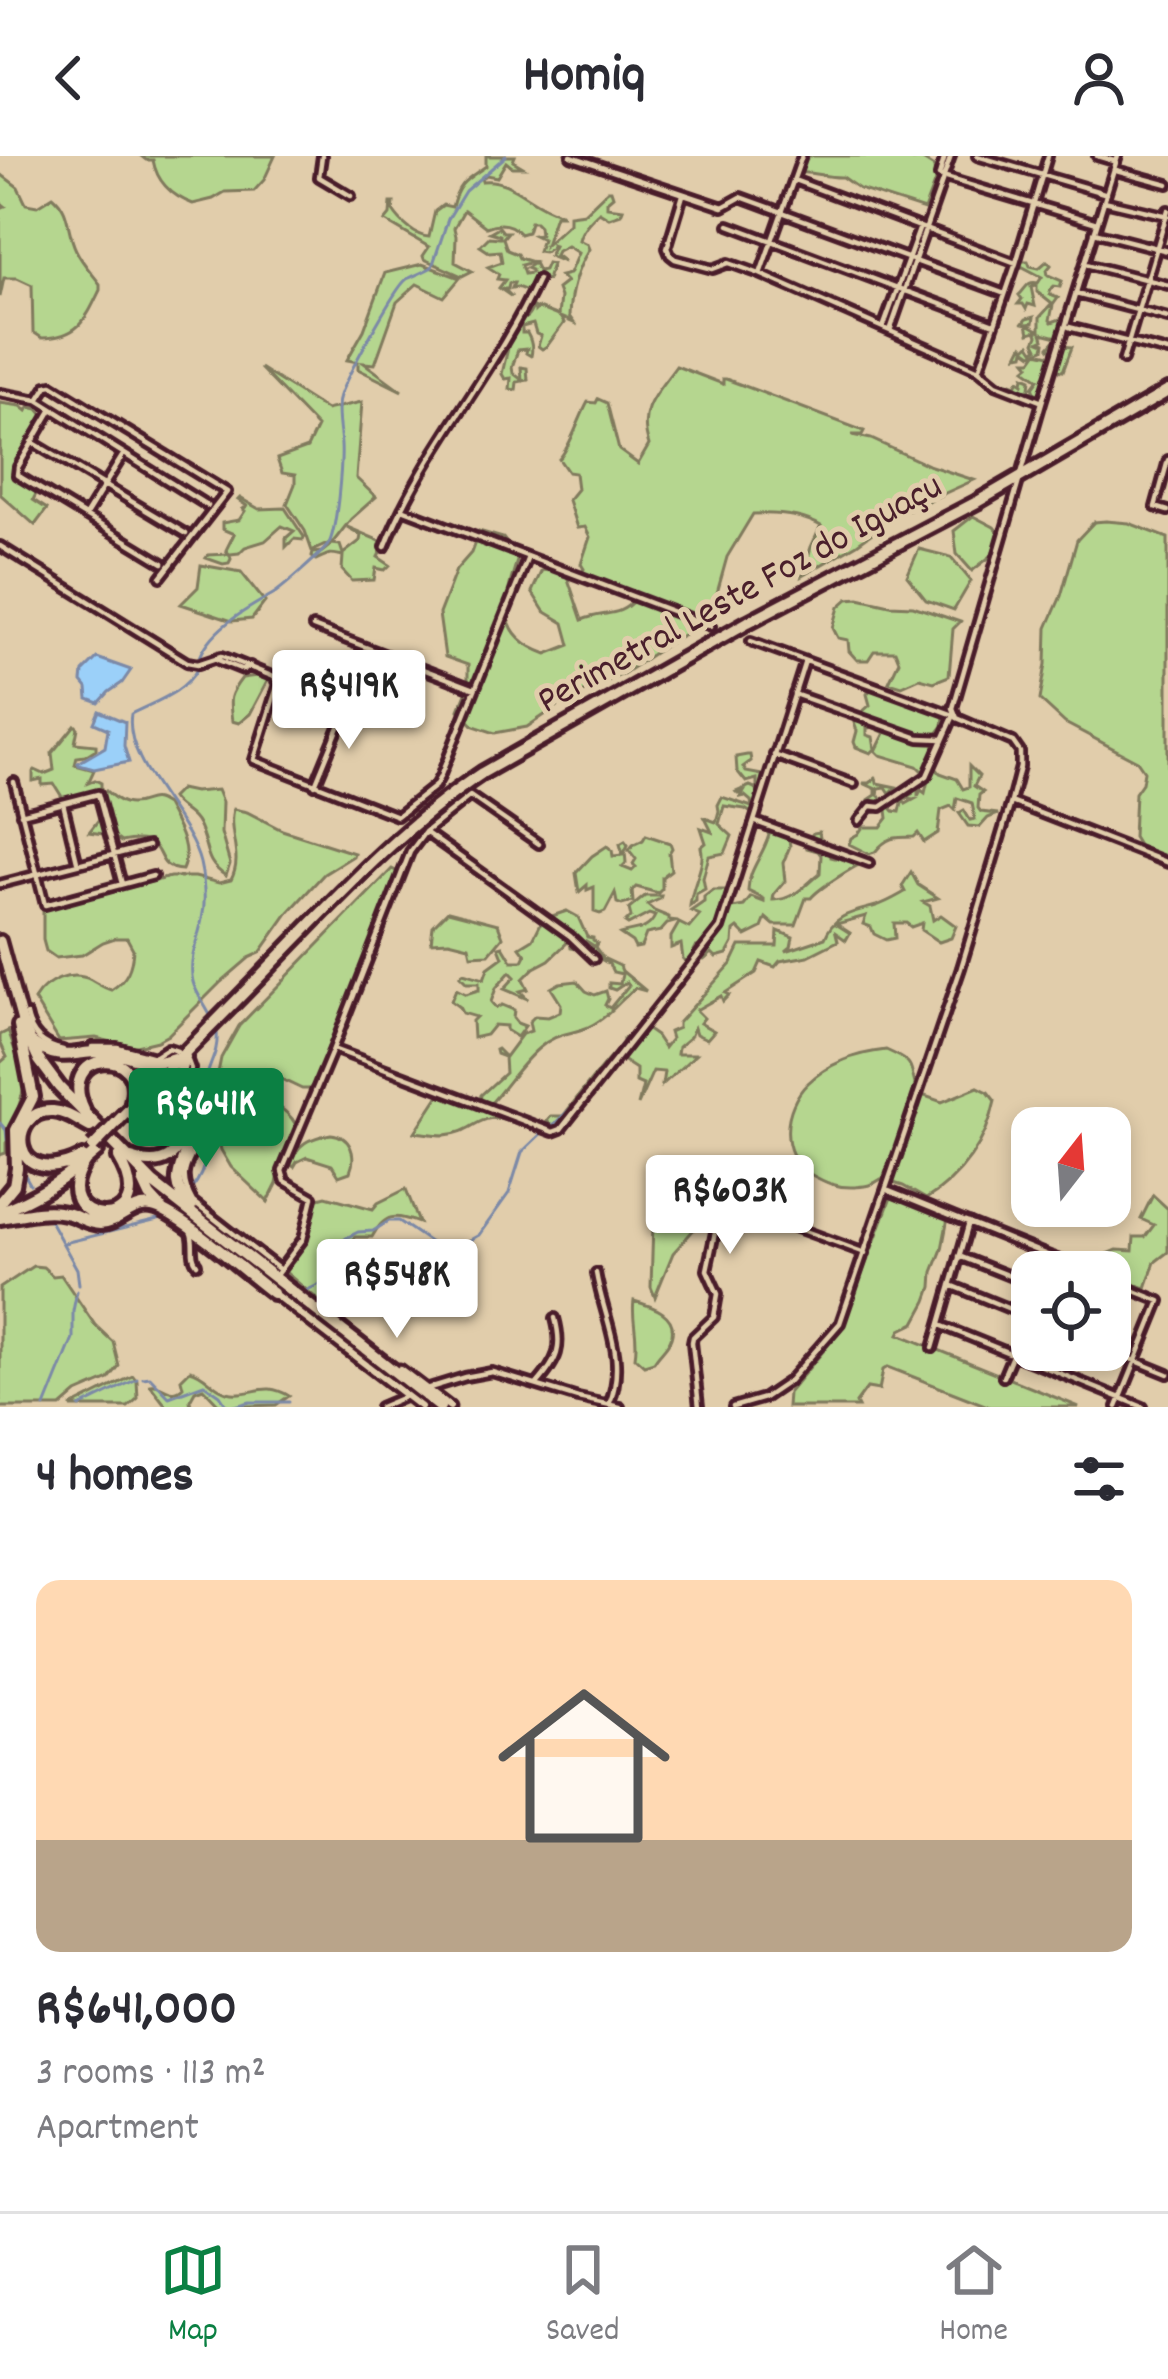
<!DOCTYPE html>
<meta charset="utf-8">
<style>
:root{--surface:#fff;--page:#f2f2f3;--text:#2b2b33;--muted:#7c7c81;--line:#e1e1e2;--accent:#0b8043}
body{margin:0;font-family:Dekko,sans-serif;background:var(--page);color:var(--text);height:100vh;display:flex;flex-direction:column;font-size:45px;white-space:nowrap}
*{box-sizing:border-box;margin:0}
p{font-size:39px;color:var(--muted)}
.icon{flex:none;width:66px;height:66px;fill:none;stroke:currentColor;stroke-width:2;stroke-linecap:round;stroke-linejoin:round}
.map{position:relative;height:1251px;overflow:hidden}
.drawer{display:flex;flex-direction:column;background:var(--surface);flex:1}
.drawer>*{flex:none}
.needle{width:78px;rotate:17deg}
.controls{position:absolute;left:1011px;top:951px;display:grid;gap:24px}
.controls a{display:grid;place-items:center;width:120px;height:120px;border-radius:24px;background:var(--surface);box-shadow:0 6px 18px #0003;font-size:60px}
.price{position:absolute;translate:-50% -102px;padding:0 27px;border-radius:12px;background:#fff;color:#222;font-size:39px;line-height:78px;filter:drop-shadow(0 3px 6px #0008)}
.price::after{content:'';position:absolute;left:50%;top:72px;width:36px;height:27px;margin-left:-18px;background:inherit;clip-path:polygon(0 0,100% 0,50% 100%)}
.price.current{background:var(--accent);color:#fff}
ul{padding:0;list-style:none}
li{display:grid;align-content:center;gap:24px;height:636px;padding:0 36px}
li+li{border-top:3px solid var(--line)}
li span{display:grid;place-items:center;height:372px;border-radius:24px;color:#555}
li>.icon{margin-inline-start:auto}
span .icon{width:216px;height:216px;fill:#fffc;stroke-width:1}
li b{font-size:51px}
h2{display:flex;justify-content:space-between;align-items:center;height:144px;padding:0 36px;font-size:51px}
header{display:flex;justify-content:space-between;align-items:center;height:156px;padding:0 36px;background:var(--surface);font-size:54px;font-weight:800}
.dock{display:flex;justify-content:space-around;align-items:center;height:168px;border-top:3px solid var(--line);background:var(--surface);font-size:33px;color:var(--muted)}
.dock a{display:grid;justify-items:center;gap:6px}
.dock .current{color:var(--accent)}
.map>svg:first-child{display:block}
</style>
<header><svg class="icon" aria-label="back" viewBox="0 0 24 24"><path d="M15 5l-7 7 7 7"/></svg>Homiq<svg class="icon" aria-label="person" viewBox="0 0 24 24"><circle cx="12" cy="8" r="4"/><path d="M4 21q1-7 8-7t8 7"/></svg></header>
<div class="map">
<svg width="1168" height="1251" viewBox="0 0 1168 1251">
<rect width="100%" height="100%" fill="#e1cdab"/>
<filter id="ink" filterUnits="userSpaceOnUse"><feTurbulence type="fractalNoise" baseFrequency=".00833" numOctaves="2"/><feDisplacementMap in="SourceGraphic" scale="24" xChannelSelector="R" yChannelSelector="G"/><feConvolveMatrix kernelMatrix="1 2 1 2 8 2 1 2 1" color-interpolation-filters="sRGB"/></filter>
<g filter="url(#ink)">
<!-- green -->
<path fill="#b5d68f" stroke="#807a5d" stroke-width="3" d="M141 0H275L264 24 254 35 225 36 213 43 193 48C172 40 157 27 153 4H146Z
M486 0H515L513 5 523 11H512L506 6 497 21 486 19 481 22 482 25C511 21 531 50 559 57L561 59H555L545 89 569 67V59L584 57 608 34H611L613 40 607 45V51L623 53 621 58 609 62 599 56C591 64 582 72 579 84L587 88 589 93C577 113 570 136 569 160L574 167 560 161 564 167 547 190 542 193 538 190 541 180 536 178 533 168 522 171V177H527C531 184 533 192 531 200L526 197 527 193 518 194 512 211 513 217 522 224 521 211 527 212 528 224 517 226 516 234 510 233 511 222 505 223 502 218 508 192H503L497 201 492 200 518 156 522 157 517 167C525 161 528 163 532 153L522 151 524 147 535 152V155L538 152 558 160 560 141 557 133 566 126 560 120 569 118 578 97 567 90 557 95 555 99 564 106 549 100 554 90 551 89V92L544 96 538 95 542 83 534 79 540 78 539 70 535 66H530L527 76 520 78C511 67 499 66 486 71L464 54 454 72 456 80 455 106 472 115 462 120 424 103 423 100 429 91 385 65 390 59 391 47H394L393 55C400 66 416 81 429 81L435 55 443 49 452 51C458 26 466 24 486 10Z
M803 0H907L913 4 921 3 934 11 935 25 924 54 859 33 842 21C826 22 813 15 798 17Z
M2 19 18 31 26 48 37 50 53 40C71 55 66 74 76 94 82 107 92 117 100 128V134C86 163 79 181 42 182L33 176 32 129 17 122H4L0 141V52L5 50 0 46V21Z
M499 71 503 76H508L503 82 507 94 517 98 519 102 532 106 521 109 524 118 531 117V114L526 112 534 107 538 115 544 114 547 107 552 108 547 124 539 121 534 122 527 135 517 131 512 132 514 127H509L508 133H504L512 141 499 132 505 124 497 123 499 118 488 111 502 106 500 95 489 96 480 90 489 81 500 82V79L490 76Z
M1021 90H1025L1022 105H1028L1030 110 1039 112 1047 105 1051 109 1047 114 1048 119 1062 125 1060 131 1054 130 1050 134V139L1058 142 1053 149 1050 164 1052 166 1063 162 1065 164 1057 181 1042 177 1044 183 1040 185 1045 187 1044 193 1037 196 1050 199 1052 195 1049 191 1056 183 1058 185 1056 195 1063 190 1072 191 1063 215 1055 214V199L1053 200 1045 236 1040 241 1027 240 1026 236 1008 232V226L1016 229 1019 224 1023 227 1024 220 1031 223 1030 232 1027 235 1035 236 1033 231 1039 223 1025 213 1030 209 1026 204H1032L1037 197 1032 198 1025 193 1024 198 1018 199 1023 189 1026 192 1030 188 1034 194 1038 192 1035 186 1038 179 1036 175 1029 177 1027 168 1023 167 1026 163 1034 161 1033 167 1028 168 1040 175V161L1052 148 1037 136V130L1034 129 1031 131 1035 150 1028 148 1026 153 1023 148H1018L1022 143 1019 139C1026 133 1027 124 1038 127L1042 121 1023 111H1017L1020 106 1017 103Z
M422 108 460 122 444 141 417 128 397 146 375 208 364 207 402 235 358 213V206L347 204 364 174 385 117Z
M676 210 723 228V223H726L864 275 862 279H852L871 283 928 309 974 324 897 359 857 388 802 420 811 391 821 370C802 359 775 357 753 358L727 401 709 466 675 483 623 518 568 543 527 571 495 577 474 570 459 554 468 532V509L445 501 439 458 456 414 471 397 479 375 503 382 518 402C503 446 496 480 547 498L570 489 564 467 544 455 532 436 542 414 566 417 582 464C605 454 618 463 635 443L595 426 586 425 580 418 584 413 581 408 590 381 585 371 577 372 568 344 577 333 575 317 568 316 559 303C570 292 579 262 588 246L596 247 598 243 607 247 619 294 638 308 649 289C637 253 656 238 676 210Z
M260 212 326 254 362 246 356 322 376 341 351 363 334 385 312 395 305 375 287 348 295 328V319L282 317 277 303 307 292 317 271Z
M0 247 21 250 27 255 29 251 38 253 43 259 14 314 17 323 37 336 33 344 47 353 35 369 0 338Z
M240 342 259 353 285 352 304 381 303 384 294 383 286 391V382L294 375 282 370 265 385 245 391 239 397 230 398 231 403 229 407 223 408 206 402 208 399 229 398 226 394 234 378 222 373V367L239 364 245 355 243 353 247 350 238 344Z
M973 360 994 371 1000 378 991 400 972 415 957 398 954 375Z
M1106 365 1129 367 1168 382V705L1139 691 1133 681 1135 637 1142 627 1144 615 1137 605 1065 567 1040 544 1046 508 1047 472 1061 440 1077 384 1094 366Z
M347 371 385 387 378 401 390 409 385 414 376 412 374 424 352 425 342 414 343 400C328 397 331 397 316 404L312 401 313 397 322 396 332 388 340 389 343 398 360 385 361 379Z
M919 393 951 401 971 425 954 454 926 444 907 420Z
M201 409 241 416 265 446 252 463 232 465 181 448 198 431Z
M859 442 890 449 913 450 960 466 953 473 949 520 934 526 920 522 902 530 889 526 899 505 895 495H874L868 504H857L849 495 848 484 838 482 833 472 839 451 848 443Z
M257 520 268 524 250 558 239 567 232 565C229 543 228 540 242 522Z
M871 533 944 559 943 570 936 579 937 591 933 608 940 617 957 623 963 633 969 631V610L979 620 974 630 983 636 979 639 978 652 981 656 998 658 988 662 980 671 968 670 959 657 964 654 970 664 975 663 972 647 957 642 955 654 951 650 941 654 938 677 924 686 918 677 914 681C894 681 887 681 875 696L869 698 849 688 851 682 858 678 863 671H881L888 662 886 646 881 643 879 647 870 643 876 639V633L863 627H870L876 622 877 627 896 631 890 637 886 631 879 632 878 639 881 642 890 643 887 647 894 655 900 656 902 647 898 643H903L906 648 915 643 904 642 912 638 908 633 918 632V640L921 634 925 637 930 616 925 618 917 610 880 599 876 595 885 577 872 571 867 573V579L873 581 875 593 871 597 856 591 854 586 857 575 853 564 870 549 867 538Z
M75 569 78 572 75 587 96 589V593L85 600 77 601 75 609 94 614 88 627 95 624 101 627V636L64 644 54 628 42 629V623L33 625V616L35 614 44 618 54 614 52 597Z
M747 599H750L751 605 743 611 746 616 762 619 760 633 757 634 762 637 756 646H763L754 650 753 658 745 653 724 650 719 668 732 680 725 697 709 700 703 722 705 733 696 738V745L690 750C692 727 706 710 701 691L706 687 701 672 712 676 705 662 716 666 719 655 718 649 722 641 752 651 751 645 745 640 741 641 744 636 738 638 736 636 750 630 757 633V623L746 626 737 615 736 601Z
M180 633 194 636 217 634 222 646 221 677 230 708 226 720C203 706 209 690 198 669 192 656 178 653 171 642Z
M106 635C113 641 121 648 131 648 149 648 148 637 166 649 177 670 192 692 182 714 147 713 174 675 121 686L111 679 89 676 100 662 103 638Z
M233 653 247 656 282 674 354 697 353 700 324 718 289 756 260 797 249 802 221 826 168 879 157 885 132 891 96 882 59 885 34 844C45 825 71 814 91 824 98 828 104 832 111 834 127 824 132 812 133 793L127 782H115L103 786 82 799 56 802 46 795 43 784V754L170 721H195L219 727 231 724C244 700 227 678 233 653Z
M763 670 793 680 789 684 790 690 783 707 785 725 774 738 773 744C794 744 806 728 820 717L821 699 818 695 807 692V686L813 677 819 676 820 682 831 695V701L835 702 840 696C850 694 861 697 868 705 855 709 818 733 811 742H806L796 769H774L766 762 762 772 746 780 738 772 734 775 733 787 727 798 716 801 712 797 704 804 698 803 706 789 696 791 688 806 683 803 681 788 671 792V781L679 767 689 772 700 759 691 755 704 746V741L713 734H725L727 740 724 751 727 753 744 750 751 741 764 746V743L748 735C748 714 763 700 769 679Z
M646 679 670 687 672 692 669 697 671 714 662 721V733L658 737 636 731 632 735 633 746 622 749 617 747 615 737 605 756 600 758 594 756V731L587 734V729L579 736 576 717 592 700 607 690 612 694 613 700 623 699 620 688 625 685 628 689 625 695 626 707 622 711 632 715 636 711 633 708 636 703 629 694 633 689 643 684Z
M392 713 398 716 318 924 309 933H302L266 916 259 917 253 928C263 947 286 949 296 969L295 981 282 1003 277 1028 268 1046 231 1011 221 994 215 968 216 927 221 902 239 870Z
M911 716 918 729 938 742 923 746 930 750 933 764 941 759 956 770 951 782 939 786 921 774 922 767 911 771 906 767H894L895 782 886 784 874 778 871 771 863 768 866 760 836 768 850 777 846 784 836 777 838 785 808 800 780 805 775 811 761 806 756 817 725 837 729 839 723 845 721 840 696 854 704 862 700 867 714 875 707 883 696 878 694 872 690 881 678 891 677 898H696L662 929 664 916 653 915 638 949 643 929 636 926V913L622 904V895L561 970 556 973 547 965 551 960H563C582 936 601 909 623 888V883L643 871 656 880 664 892 671 883 669 876 678 872V867L732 807 740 790H777L778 775 793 781 791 791 786 795 825 782C834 758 854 756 876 750 886 747 896 741 905 736L902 730Z
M645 740H661L660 743 647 749 654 755 669 761V764L678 765 667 768 661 775 646 778 641 791 635 792 632 786 620 778C635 773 648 776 655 760L649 758 628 769 625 767 631 761 629 753Z
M448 755 498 768 503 781 489 798 471 799 469 790 449 785 431 786 433 770Z
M567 755 578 761 587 781 593 782V784L597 787 595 791 603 802 620 810 622 815 646 835 635 832C618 846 605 866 583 873 565 879 555 878 539 892 519 909 507 930 489 949L480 946 481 939 505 917 504 901 496 898 495 894 497 893 505 901 522 878 531 875 529 866 535 860 548 861 560 856 561 848 551 832 560 827 577 825 586 835 595 839 606 835 608 843 605 849 610 852 629 829 627 826 615 834 609 832V827L620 828 622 818 613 816 609 808 587 795 586 793 594 790 586 785 583 794 571 792 570 784 549 804 534 812 523 823 528 833 520 835 528 843 504 833 515 821 510 816 496 832 491 846 496 852 502 849 514 854 513 862 517 867 525 870 517 881 506 874V870L494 869 486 879 473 882 472 865 476 861 462 857 459 851 451 845 456 833 466 838 479 834V827H467L460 820 463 817 484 823 488 812 503 801 499 791 503 790 512 805H523L526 799 520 791 533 783 543 763Z
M8 875 26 925 10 981 6 987V997L0 999V907L7 901 0 886V879Z
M886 894C922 910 905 909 919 938L942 946 978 931 988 936 995 945C987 985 961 1022 926 1043L903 1030 881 1023C871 1030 866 1030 855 1031 837 1032 826 1027 810 1018 778 998 783 951 808 927 829 907 858 897 886 894Z
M441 936 519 964V967C476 952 478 977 445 979 435 979 424 977 415 976Z
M331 978C351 980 357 999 350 1016L339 1020 332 1009 307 1001 297 1006 294 1011 291 1009C296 987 310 982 331 978Z
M663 1020 695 1039 706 1042 712 1053 673 1097 655 1141 651 1131 654 1036 658 1025Z
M406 1033 419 1067C395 1058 385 1057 372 1081H355L343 1093 333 1113 343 1128 367 1133 370 1138 344 1161 329 1153 284 1115 305 1087 315 1043 326 1040 373 1053 378 1047Z
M892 1039 948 1062 942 1093 933 1116 932 1131 927 1145 915 1167 901 1174 899 1178 1079 1251H990L888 1211 883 1214 879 1234 867 1232 856 1247 858 1251H787L788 1237 841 1174Z
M1153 1039 1168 1053V1096L1155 1106 1146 1132 1111 1121 1110 1116H1106L1094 1104 1117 1094 1133 1095 1134 1081H1145L1154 1069 1141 1063Z
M33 1110 43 1111 53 1120 61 1119 95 1169 113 1186 119 1210 109 1223 77 1237 61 1251H0V1132Z
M634 1145C652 1150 679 1158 671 1182 668 1191 659 1197 654 1206L644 1209 635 1201C639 1180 631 1163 634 1145Z
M190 1214C206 1217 215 1236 232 1237 256 1239 265 1225 289 1240L276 1249 221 1251 203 1232 195 1235 190 1244 191 1251H167L150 1229C163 1227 171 1243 183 1231L181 1223Z
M133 1220 137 1225 138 1242 128 1251H71Z"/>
<!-- water -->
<path fill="#9bd0f9" stroke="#7b89a7" stroke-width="3" d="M97 502 131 514 122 527 109 536 99 547 88 543 87 532 82 526 83 516Z
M99 555 125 566 124 590 129 606 94 613 79 609 78 607 105 591 108 573 94 567Z"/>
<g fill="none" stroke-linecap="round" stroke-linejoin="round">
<!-- stream -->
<path stroke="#7b89a7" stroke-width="3" d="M199 504C209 473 247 453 273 438 283 432 321 398 328 389 337 376 342 306 341 289 340 274 336 257 339 243 342 228 396 130 407 123 415 119 424 116 432 111L448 63 465 35 506 0
M198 512C184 537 156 545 131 558 123 607 189 661 200 707 204 725 206 746 202 763 198 785 188 803 193 826 196 837 205 849 210 859
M0 967 6 974 7 984
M552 970 586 938 624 890
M21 1012 30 1028
M191 1034C217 1002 203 970 205 932 206 909 219 901 217 876
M48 1061 77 1113 79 1128
M64 1087 166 1062
M305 1137V1135L320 1128 331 1100 346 1082 358 1076 373 1075 389 1065H399L434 1089 463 1088 479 1079 509 1037 522 996 544 975
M143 1222 150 1221 169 1241 204 1228 220 1239 228 1251
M45 1251 73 1182V1155L77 1135
M80 1251 137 1223
M231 1251 250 1246H289"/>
<!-- minor casing -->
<g stroke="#4a1f2b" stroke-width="14">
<path id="minor" d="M322 0 319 21 351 40
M571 0 723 51 741 41 1005 138
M945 0 939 20 1097 67
M977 0 1104 37
M1097 0 1114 5
M1116 14 1168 28
M794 24 1016 107
M683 39 667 92 670 99 675 103 713 113 729 107 760 118 979 214 996 228 1040 245
M1104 45 1168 60
M729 69 994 168
M1094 76 1168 95
M1086 108 1168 129
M760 118 802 0
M1076 138 1168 162
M1069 171 1168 196
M883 172 920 71
M890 175 951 0
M1123 204 1168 54
M979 214 1016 107 1048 0
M0 237 38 244 47 230 52 229 227 336 161 421
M38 244 208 350
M51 255 18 311 17 319 163 407
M32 286 186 378
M1168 304 1155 351 1168 355
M402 353 711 470
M86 359 123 299
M0 390 187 506 198 508 222 500 274 521 278 528 254 604 397 660 435 630 440 621 528 401
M385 391C423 295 495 217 538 123
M313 471 475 533
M751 485 954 559 927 620 881 651 871 650 859 665
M218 504 243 514 250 510
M794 538 919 582 943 583
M774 599 854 628
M14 626 45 749 153 720
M315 629 348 549
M1011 646 1168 707
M63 647 77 705
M21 658 98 638 122 728
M756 666 869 707
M425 676 570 780 594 803
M0 728 148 690
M27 859C31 879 43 890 63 894
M92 891H117L154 901 168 892 177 895
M333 893 553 976 561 973 720 772 805 505
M188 905 191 913 185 925C189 940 196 957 197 973 200 1005 171 1007 193 1046L280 1114
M889 1035 1089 1116
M190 1075C196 1086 189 1099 197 1108
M959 1100 1032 1129
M1047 1116 1053 1101
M596 1117C604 1165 628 1201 609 1249
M277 1118 303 1083 313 1041 285 1025 282 1015 333 893 410 696 425 676 470 640 539 688
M1110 1125 1160 1145 1117 1251
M951 1129 1032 1162
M1110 1161 1123 1130
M940 1169 1143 1251
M933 1192 969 1067
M1109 1194 1168 1218
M1003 1221 1032 1152
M537 1228C558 1204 563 1192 555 1162
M426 1233 465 1221 492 1216 578 1242 620 1251
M380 1251 406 1240
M699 1251 692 1186 693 1181 714 1161 718 1138 707 1114 721 1048 729 1047 865 1097
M733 1251 764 1242 789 1225 840 1167 961 812 1011 646 1020 611V596L1013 586 957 562 953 552 1042 246 1118 0"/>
</g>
<!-- tertiary casing -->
<g stroke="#4a1f2b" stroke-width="15">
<path id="tertiary" d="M273 1137 421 1251
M400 1213 450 1251"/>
</g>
<!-- primary casing -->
<g stroke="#4a1f2b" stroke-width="18">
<path id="primary" d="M0 785 23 869"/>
</g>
<!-- trunk casing -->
<g stroke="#4a1f2b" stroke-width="20">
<path id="trunk" d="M23 869 39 904 59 931 153 1027 440 1251
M31 886C62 909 74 894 107 896 134 898 145 913 174 902
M185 901C168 944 190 943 189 977 189 1006 162 1023 192 1050
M84 954C55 893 148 888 132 946
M115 968C166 915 219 863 270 810 338 740 401 671 482 617L748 466 977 346 1168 235
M83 1001C8 1039 6 952 53 955 67 956 78 965 90 971
M131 1002C200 1026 193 929 131 958
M86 1004C38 1072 167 1083 119 1002
M143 1025 150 1040 161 1052
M0 1046 14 1029 17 1012 16 974 33 941 19 870
M0 1055C37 1042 68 1021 97 995
M0 1062C20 1059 44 1052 65 1057 77 1059 87 1068 100 1068 119 1068 132 1047 152 1051 175 1054 249 1119 273 1137"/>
</g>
<!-- minor -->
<use href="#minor" stroke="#e1cdab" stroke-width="4.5"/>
<!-- tertiary -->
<use href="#tertiary" stroke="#e1cdab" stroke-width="6"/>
<!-- primary -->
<use href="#primary" stroke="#e1cdab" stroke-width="9"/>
<!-- trunk -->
<use href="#trunk" stroke="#e1cdab" stroke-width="10"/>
<!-- trunk-bridge casing -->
<g stroke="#4a1f2b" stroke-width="20" stroke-linecap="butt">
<path id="trunk-bridge" d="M93 991 115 968"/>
</g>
<!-- trunk-bridge -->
<use href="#trunk-bridge" stroke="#e1cdab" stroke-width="10"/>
</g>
</g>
<g text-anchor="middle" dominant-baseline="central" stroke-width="10" stroke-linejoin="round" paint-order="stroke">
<!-- street labels -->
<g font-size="39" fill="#4a1f2b" stroke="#e1cdab">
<text transform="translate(741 440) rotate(-29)">Perimetral Leste Foz do Iguaçu</text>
</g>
</g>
</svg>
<div class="controls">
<a><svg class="needle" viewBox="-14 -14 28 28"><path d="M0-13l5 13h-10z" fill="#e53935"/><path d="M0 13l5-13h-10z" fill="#7c7c81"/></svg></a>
<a><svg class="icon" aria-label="locate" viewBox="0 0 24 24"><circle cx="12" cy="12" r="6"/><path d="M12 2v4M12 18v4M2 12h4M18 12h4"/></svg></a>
</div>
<b class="price" style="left:349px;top:596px">R$419K</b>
<b class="price current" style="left:206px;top:1014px">R$641K</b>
<b class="price" style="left:730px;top:1101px">R$603K</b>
<b class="price" style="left:397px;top:1185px">R$548K</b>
</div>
<section class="drawer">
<h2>4 homes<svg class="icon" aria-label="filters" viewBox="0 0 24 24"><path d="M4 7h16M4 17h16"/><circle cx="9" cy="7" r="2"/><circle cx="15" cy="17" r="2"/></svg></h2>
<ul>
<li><span style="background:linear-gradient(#ffd9b3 70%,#b9a48a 0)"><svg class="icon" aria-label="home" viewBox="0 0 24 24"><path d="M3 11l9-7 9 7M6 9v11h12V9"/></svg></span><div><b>R$641,000</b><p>3 rooms · 113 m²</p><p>Apartment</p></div></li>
</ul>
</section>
<nav class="dock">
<a class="current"><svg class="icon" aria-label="map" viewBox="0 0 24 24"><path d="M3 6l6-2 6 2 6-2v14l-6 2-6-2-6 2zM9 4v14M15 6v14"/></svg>Map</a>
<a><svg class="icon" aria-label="saved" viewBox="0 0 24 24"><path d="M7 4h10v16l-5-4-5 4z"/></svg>Saved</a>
<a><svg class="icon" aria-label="home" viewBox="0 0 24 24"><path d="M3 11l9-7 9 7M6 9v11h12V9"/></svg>Home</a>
</nav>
